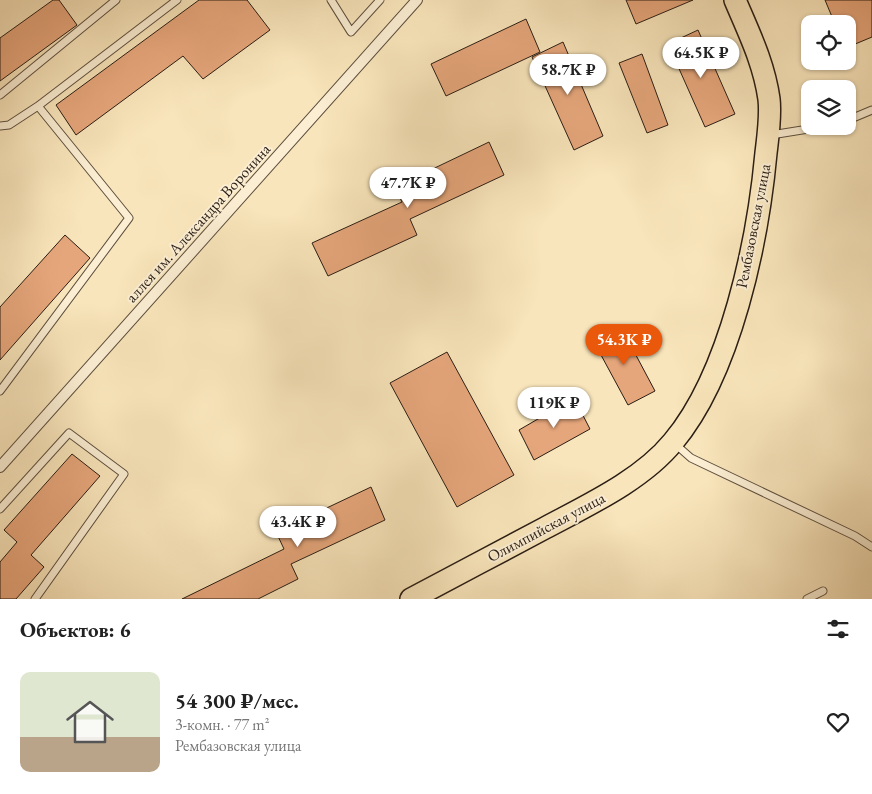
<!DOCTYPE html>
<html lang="ru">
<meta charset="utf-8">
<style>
:root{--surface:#fff;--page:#f6f6f6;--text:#222;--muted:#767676;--accent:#ea580c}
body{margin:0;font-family:"EB Garamond",serif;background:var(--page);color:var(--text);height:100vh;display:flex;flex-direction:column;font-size:19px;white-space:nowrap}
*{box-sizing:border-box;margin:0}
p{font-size:16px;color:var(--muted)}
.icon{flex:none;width:28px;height:28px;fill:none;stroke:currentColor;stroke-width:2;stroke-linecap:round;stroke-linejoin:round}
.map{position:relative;height:599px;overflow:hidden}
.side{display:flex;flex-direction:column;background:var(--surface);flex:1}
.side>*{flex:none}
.fabs{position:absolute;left:801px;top:15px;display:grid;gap:10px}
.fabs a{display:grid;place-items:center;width:55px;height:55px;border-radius:10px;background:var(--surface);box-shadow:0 1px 4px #0004;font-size:25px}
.price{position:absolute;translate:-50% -42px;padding:0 11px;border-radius:18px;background:#fff;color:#222;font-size:16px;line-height:32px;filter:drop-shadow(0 1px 2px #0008)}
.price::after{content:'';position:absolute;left:50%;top:30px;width:15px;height:11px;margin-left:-8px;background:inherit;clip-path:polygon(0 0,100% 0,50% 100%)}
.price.active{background:var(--accent);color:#fff}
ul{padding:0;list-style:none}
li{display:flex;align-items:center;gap:15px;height:125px;padding:0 20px}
li span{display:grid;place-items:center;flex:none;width:140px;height:100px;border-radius:10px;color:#555}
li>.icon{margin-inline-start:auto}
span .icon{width:60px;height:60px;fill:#fffc;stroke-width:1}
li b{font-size:21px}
h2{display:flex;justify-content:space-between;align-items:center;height:60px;padding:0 20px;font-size:21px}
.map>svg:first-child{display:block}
</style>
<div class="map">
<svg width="872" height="599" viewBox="0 0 872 599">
<rect width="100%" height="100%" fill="#f9e5bb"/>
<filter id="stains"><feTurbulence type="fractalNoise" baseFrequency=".004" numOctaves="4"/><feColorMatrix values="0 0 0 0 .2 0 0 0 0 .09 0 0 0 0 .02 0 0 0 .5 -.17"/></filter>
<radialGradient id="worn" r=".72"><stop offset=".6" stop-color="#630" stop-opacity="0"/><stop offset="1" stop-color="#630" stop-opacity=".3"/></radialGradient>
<!-- building -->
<path fill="#e6a67b" stroke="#291d14" d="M53 0H59L77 25 0 81V38Z
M199 0H247L270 30 203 79 183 56 76 135 56 105Z
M626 0H693L636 24Z
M825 0H872V37L848 47V24H835Z
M526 19 540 52 446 96 431 64Z
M698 30 735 114 705 127 668 44Z
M563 42 603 136 574 150 532 57Z
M642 54 668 125 647 133 619 63Z
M489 142 504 175 410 219 417 235 328 276 312 243 402 202 395 187Z
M65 235 90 258 0 360V307Z
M621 327 655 391 628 405 594 342Z
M447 352 514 475 457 507 390 383Z
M574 398 590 429 534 460 519 430Z
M72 454 100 476 31 555 44 567 16 599H0V562L17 542 4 530Z
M371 487 385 520 291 564 298 579 258 599H182L284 549 276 532Z"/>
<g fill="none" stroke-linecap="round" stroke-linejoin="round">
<!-- service casing -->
<g stroke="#5d4f3e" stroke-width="9">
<path id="service" d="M331 0 351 32 380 0
M0 95 116 0
M38 106 177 0
M848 120 872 110
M0 126 9 125 38 106 129 218 0 391
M771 135 827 126
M674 443 691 458 855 536 872 547
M0 509 69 433 124 474 35 599
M807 599 823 591"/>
</g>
<!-- pedestrian casing -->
<g stroke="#5d4f3e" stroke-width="12">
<path id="pedestrian" d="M0 467 417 0"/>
</g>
<!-- primary casing -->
<g stroke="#291d14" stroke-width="24">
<path id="primary" d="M411 599C456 575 500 552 545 528 588 505 642 480 673 442 731 373 758 240 766 153 768 136 771 116 769 99 764 63 749 33 735 0"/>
</g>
<!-- service -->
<use href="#service" stroke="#fbeed3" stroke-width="7"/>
<!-- pedestrian -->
<use href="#pedestrian" stroke="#fbeed3" stroke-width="10"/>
<!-- primary -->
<use href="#primary" stroke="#f9e5bb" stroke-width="21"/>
</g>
<g text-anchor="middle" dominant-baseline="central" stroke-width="4" stroke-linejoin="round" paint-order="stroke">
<!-- street labels -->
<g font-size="16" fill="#291d14" stroke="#fbeed3">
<text transform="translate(198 223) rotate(-48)">аллея им. Александра Воронина</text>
<text transform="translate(753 226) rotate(-79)">Рембазовская улица</text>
<text transform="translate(546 527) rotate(-28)">Олимпийская улица</text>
</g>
</g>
<rect width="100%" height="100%" filter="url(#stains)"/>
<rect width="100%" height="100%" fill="url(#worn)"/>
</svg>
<div class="fabs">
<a><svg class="icon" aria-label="locate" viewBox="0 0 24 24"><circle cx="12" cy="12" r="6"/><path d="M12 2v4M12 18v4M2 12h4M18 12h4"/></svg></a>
<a><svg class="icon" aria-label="layers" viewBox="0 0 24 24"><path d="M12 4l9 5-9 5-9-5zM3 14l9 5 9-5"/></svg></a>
</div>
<b class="price" style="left:701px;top:79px">64.5K ₽</b>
<b class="price" style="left:568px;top:96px">58.7K ₽</b>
<b class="price" style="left:408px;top:209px">47.7K ₽</b>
<b class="price active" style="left:624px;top:366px">54.3K ₽</b>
<b class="price" style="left:554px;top:429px">119K ₽</b>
<b class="price" style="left:298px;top:548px">43.4K ₽</b>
</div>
<section class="side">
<h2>Объектов: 6<svg class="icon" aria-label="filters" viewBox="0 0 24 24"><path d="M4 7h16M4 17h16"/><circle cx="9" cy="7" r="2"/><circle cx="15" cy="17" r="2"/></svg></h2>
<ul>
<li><span style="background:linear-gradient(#dfe7d0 65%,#b9a48a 0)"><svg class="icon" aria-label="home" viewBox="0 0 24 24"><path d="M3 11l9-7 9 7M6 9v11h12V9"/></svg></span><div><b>54 300 ₽/мес.</b><p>3-комн. · 77 m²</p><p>Рембазовская улица</p></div><svg class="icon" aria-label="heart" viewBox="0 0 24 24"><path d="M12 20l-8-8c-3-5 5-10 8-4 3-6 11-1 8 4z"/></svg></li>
</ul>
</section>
